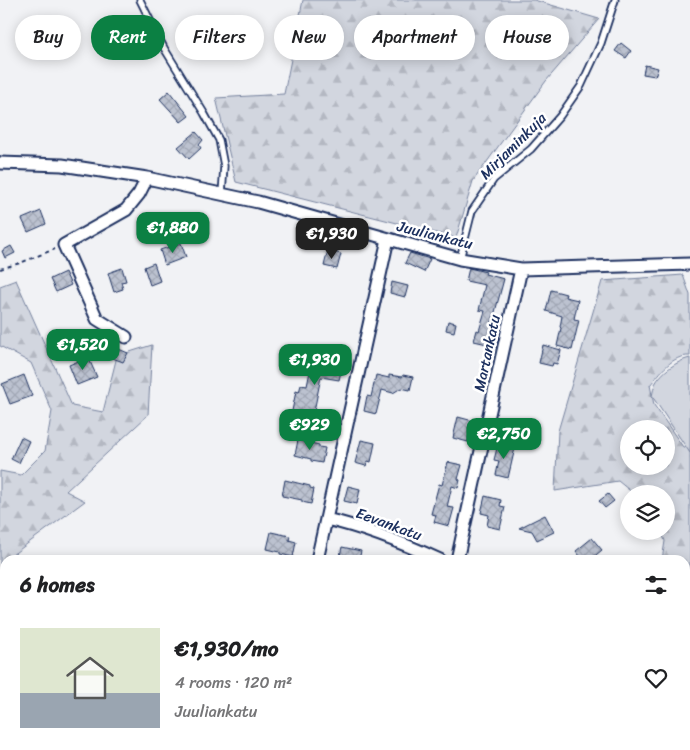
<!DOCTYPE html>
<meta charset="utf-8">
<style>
:root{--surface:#fff;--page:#f2f2f2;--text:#202124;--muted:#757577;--line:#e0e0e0;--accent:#0b8043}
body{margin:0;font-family:Sriracha,sans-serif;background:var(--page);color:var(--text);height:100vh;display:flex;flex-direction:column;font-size:19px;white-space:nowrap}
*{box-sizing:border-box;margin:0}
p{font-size:16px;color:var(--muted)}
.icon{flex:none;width:28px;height:28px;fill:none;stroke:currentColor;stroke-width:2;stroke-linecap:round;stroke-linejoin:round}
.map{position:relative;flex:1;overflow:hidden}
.sheet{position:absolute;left:0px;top:555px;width:690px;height:195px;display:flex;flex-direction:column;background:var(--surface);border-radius:15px 15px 0 0;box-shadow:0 2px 12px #0003}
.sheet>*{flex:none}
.top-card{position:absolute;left:15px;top:15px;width:660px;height:45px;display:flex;gap:10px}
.tools{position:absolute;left:620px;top:420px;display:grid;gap:10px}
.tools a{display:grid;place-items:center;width:55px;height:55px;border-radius:50%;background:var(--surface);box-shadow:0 2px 12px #0003;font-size:25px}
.price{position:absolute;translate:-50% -42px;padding:0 11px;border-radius:10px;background:var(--accent);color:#fff;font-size:16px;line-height:32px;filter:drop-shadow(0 1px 2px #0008)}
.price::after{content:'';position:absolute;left:50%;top:30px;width:15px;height:11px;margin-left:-8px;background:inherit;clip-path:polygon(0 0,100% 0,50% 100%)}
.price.selected{background:#222;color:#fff}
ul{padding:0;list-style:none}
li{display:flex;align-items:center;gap:15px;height:125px;padding:0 20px}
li+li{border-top:1px solid var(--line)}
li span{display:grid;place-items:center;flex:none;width:140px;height:100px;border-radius:0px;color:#555}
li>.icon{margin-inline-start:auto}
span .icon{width:60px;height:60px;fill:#fffc;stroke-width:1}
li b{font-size:21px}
h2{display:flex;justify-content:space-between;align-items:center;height:60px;padding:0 20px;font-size:21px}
.pill{padding:0 18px;border-radius:22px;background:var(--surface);box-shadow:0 2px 12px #0003;font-size:18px;line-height:45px}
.pill.selected{background:var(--accent);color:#fff}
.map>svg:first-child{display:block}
</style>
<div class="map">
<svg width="690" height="750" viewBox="0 0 690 750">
<defs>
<pattern id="forest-firs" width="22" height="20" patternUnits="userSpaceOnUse" patternTransform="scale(1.25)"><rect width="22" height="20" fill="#d2d6df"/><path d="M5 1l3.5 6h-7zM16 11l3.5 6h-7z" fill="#b4b8c2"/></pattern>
<pattern id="building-cross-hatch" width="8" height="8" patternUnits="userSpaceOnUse" patternTransform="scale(1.25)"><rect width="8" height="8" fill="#bcc2d0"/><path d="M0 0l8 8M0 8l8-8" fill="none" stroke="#a1a7b5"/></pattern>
</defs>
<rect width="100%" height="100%" fill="#f1f2f5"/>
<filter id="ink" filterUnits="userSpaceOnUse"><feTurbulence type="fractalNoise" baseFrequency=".02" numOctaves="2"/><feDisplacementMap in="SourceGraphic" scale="10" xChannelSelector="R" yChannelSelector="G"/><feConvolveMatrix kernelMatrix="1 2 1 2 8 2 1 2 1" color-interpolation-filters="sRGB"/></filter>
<g filter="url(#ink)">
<!-- forest -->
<path fill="url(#forest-firs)" stroke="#76829e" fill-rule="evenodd" d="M303 0H534L599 19 546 81 473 181 456 238 236 182 216 98 284 94Z
M683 275 690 295V356C672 355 661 372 650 385L654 405 683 447H690V608L685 607V560H662L665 541 661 531H666V494H634L618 481 555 491 558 431 602 281ZM629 429H666V466H629Z
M16 280 72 406 103 412 117 356 152 345 148 415 66 491 85 501 0 564V471L21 475 45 451 52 411 31 363 0 346V286Z"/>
<!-- pitch -->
<path fill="#d2d6df" stroke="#76829e" d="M690 358V453L652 396C653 392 654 387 655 384 661 372 677 361 690 358Z"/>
<!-- building -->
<path fill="url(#building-cross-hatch)" stroke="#1b2f5e" d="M621 43 631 51 626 58 615 51Z
M645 65 658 68 655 76 643 74Z
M169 91 189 116 181 122 160 99Z
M196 132 203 140 199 145 201 148 189 159 178 147Z
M41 211 46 224 28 232 22 219Z
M181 243 186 257 165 265 160 250Z
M11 246 15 253 5 258 2 251Z
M328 250 341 254 337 269 324 266Z
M410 253 430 259 424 272 405 263Z
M154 263 160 281 150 285 144 267Z
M122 268 126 281 121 282 123 289 114 292 108 273Z
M469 268 486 272 485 274 504 279 492 323 494 324 491 337 489 336 487 344 474 341 477 330 479 331 485 311 479 310 485 285 466 281Z
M65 272 71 285 56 292 50 279Z
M392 282 408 286 405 297 390 293Z
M551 290 566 294 565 297 578 300 574 319 579 320 572 350 557 346 561 328 560 327 562 316 546 311Z
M448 321 456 323 454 332 446 330Z
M543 345 561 350 557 364 553 363 552 366 539 363Z
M114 347 128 353 123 362 110 357Z
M314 352 328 355 327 360 343 363 339 380 321 377 312 421 291 416 296 391 299 392 301 385 307 386Z
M88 357 97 377 77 385 69 365Z
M24 375 32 396 10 404 2 384Z
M376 375 389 378V375L402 377 403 375 413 377 410 390 401 388 393 393 382 390 376 414 364 411 367 396 371 397Z
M458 417 473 421 468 442 453 438Z
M21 437 29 441 19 463 11 459Z
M298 440 319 445V447L325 448 322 463 311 461V459L295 455Z
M361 440 375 443 371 462 368 461 366 466 355 463Z
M498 444 515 448 508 478 496 475 499 461 494 460Z
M448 462 462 465 458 479 460 480 458 488 452 486 447 507 454 508 449 526 434 522 436 515 431 514 439 484 442 485Z
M285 480 310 486V488L314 489 311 504 302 502V500L282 496Z
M348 486 360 489 357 504 344 501Z
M608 494 614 501 605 508 599 501Z
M485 496 501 500 500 506 505 507 500 529 487 526 489 515 481 513Z
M545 515 554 532 537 540 532 531 519 528Z
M271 532 290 536 289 540 296 542 293 557 280 554V552L267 549Z
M592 538 602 550 590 560H583L576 551Z
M342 547 361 551 359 560H339Z"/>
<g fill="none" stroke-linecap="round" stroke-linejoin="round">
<!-- lane casing -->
<g stroke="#1b2f5e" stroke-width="9">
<path id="lane" d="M140 0 164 48 204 113 219 140 224 166 222 194
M460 259 472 211 494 179 531 149 560 116 581 86 601 43 615 0"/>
</g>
<!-- street casing -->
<g stroke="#1b2f5e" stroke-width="15">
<path id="street" d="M0 163 62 165 147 178 258 202 460 259 521 269 690 264
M126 337 97 319 64 245 126 210 139 194 147 178
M326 519C366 528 403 543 440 560
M317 560 388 239
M457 560 521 269
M685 619H689
M205 745 214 750
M274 750 276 745
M413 750 415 745
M557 750 558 745"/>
</g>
<!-- path -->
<path stroke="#1b2f5e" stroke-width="2" stroke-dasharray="4 4" stroke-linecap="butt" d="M0 269 20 263 55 249
M0 576 5 573
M0 633 5 636"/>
<!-- lane -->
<use href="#lane" stroke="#fff" stroke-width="5.5"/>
<!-- street -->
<use href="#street" stroke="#fff" stroke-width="11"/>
</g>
</g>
<g text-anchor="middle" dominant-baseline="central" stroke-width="5" stroke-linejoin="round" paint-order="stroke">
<!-- street labels -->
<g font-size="15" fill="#1b2f5e" stroke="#fff">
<text transform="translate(513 146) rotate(-45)">Mirjaminkuja</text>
<text transform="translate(435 235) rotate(14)">Juuliankatu</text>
<text transform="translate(487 353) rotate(-78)">Martankatu</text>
<text transform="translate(389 524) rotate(20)">Eevankatu</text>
</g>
</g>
</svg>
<div class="tools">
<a><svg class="icon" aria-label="locate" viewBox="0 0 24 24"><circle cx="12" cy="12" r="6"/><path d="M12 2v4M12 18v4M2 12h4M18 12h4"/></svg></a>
<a><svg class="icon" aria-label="layers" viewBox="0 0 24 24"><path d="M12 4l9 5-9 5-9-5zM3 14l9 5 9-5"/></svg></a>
</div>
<b class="price" style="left:173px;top:254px">€1,880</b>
<b class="price selected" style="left:332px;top:260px">€1,930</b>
<b class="price" style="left:83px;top:371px">€1,520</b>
<b class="price" style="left:315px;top:386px">€1,930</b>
<b class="price" style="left:310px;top:451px">€929</b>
<b class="price" style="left:504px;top:460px">€2,750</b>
<div class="top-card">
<a class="pill">Buy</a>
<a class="pill selected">Rent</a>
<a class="pill">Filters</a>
<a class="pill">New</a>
<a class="pill">Apartment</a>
<a class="pill">House</a>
</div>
<section class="sheet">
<h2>6 homes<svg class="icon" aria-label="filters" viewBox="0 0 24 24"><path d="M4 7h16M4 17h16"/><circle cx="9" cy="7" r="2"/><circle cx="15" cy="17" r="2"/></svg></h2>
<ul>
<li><span style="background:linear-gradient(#dfe7d0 65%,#9aa5b1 0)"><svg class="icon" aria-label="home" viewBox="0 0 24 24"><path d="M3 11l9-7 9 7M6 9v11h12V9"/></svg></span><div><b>€1,930/mo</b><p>4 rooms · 120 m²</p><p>Juuliankatu</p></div><svg class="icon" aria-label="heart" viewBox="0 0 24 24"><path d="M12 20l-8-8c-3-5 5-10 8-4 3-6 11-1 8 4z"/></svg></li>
</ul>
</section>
</div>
